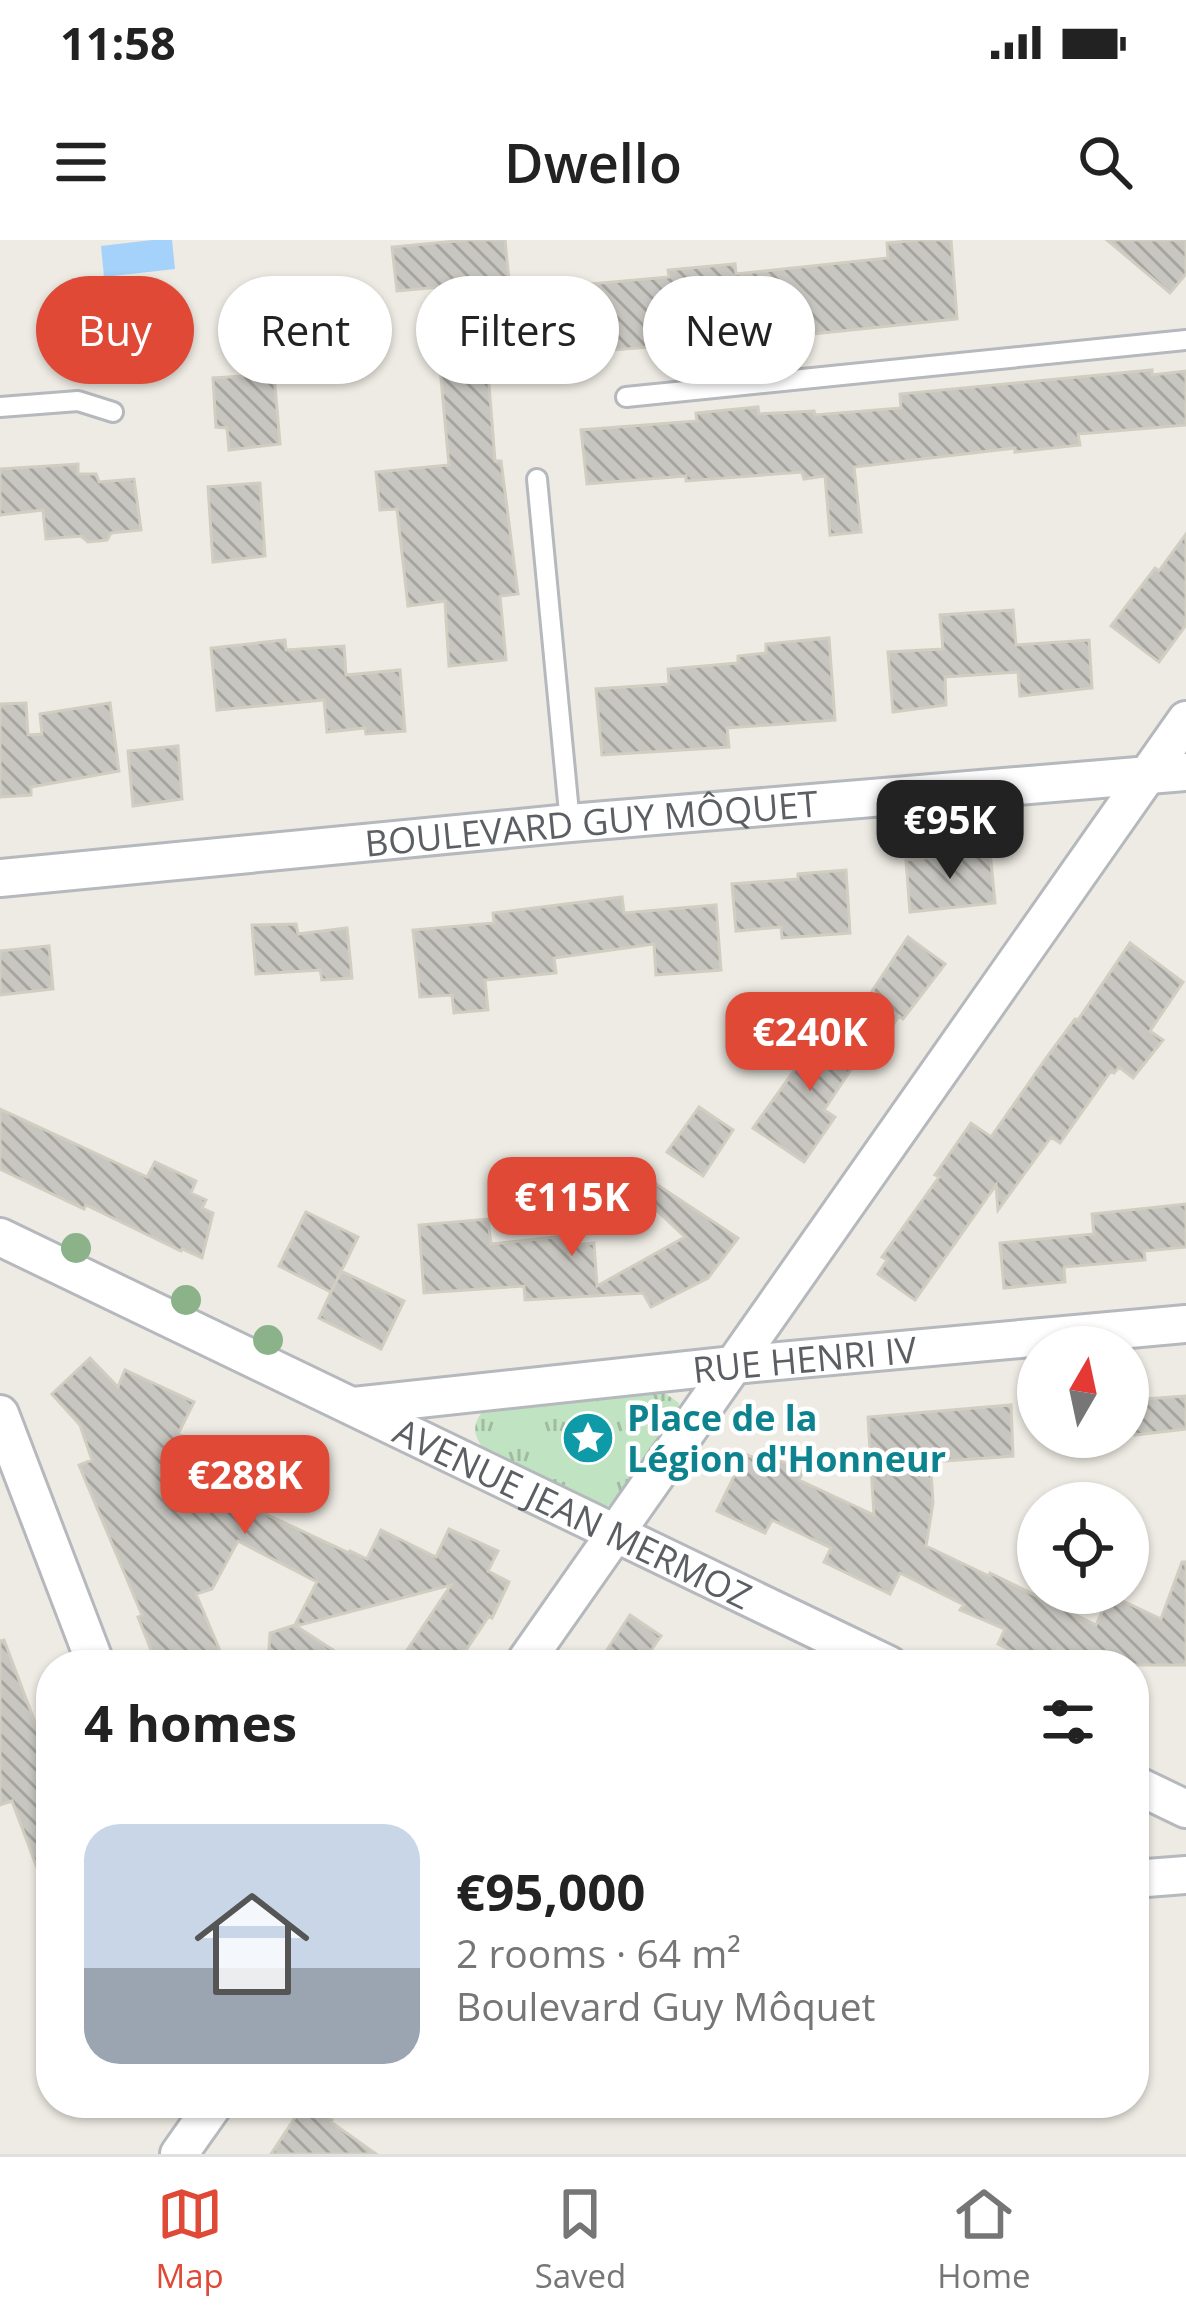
<!DOCTYPE html>
<meta charset="utf-8">
<style>
:root{--surface:#fff;--page:#f2f2f2;--text:#222;--muted:#767676;--line:#e0e0e0;--accent:#df4936}
body{margin:0;font-family:"Open Sans",sans-serif;background:var(--page);color:var(--text);height:100vh;display:flex;flex-direction:column;font-size:45px;white-space:nowrap}
*{box-sizing:border-box;margin:0}
p{font-size:39px;color:var(--muted)}
.icon{flex:none;width:66px;height:66px;fill:none;stroke:currentColor;stroke-width:2;stroke-linecap:round;stroke-linejoin:round}
.map{position:relative;flex:1;overflow:hidden}
.side{position:absolute;left:36px;top:1410px;width:1113px;height:468px;display:flex;flex-direction:column;background:var(--surface);border-radius:48px;box-shadow:0 3px 9px #0004}
.side>*{flex:none}
.banner{position:absolute;left:36px;top:36px;width:1116px;height:108px;display:flex;gap:24px}
.needle{width:78px;rotate:9deg}
.controls{position:absolute;left:1017px;top:1086px;display:grid;gap:24px}
.controls a{display:grid;place-items:center;width:132px;height:132px;border-radius:50%;background:var(--surface);box-shadow:0 3px 9px #0004;font-size:60px}
.price{position:absolute;translate:-50% -102px;padding:0 27px;border-radius:24px;background:var(--accent);color:#fff;font-size:39px;line-height:78px;filter:drop-shadow(0 3px 6px #0008)}
.price::after{content:'';position:absolute;left:50%;top:72px;width:36px;height:27px;margin-left:-18px;background:inherit;clip-path:polygon(0 0,100% 0,50% 100%)}
.price.current{background:#222;color:#fff}
ul{padding:0;list-style:none}
li{display:flex;align-items:center;gap:36px;height:300px;padding:0 48px}
li+li{border-top:3px solid var(--line)}
li span{display:grid;place-items:center;flex:none;width:336px;height:240px;border-radius:36px;color:#555}
li>.icon{margin-inline-start:auto}
span .icon{width:144px;height:144px;fill:#fffc;stroke-width:1}
li b{font-size:51px}
h2{display:flex;justify-content:space-between;align-items:center;height:144px;padding:0 48px;font-size:51px}
.pill{padding:0 42px;border-radius:54px;background:var(--surface);box-shadow:0 3px 9px #0004;font-size:42px;line-height:108px}
.pill.current{background:var(--accent);color:#fff}
.status{display:flex;justify-content:space-between;align-items:center;height:84px;padding:0 60px;background:var(--surface);direction:ltr}
.status svg{height:33px;fill:currentColor}
header{display:flex;justify-content:space-between;align-items:center;height:156px;padding:0 48px;background:var(--surface);font-size:54px;font-weight:600}
.tabs{display:flex;justify-content:space-around;align-items:center;height:168px;border-top:3px solid var(--line);background:var(--surface);font-size:33px;color:var(--muted)}
.tabs a{display:grid;justify-items:center;gap:6px}
.tabs .current{color:var(--accent)}
.map>svg:first-child{display:block}
</style>
<div class="status"><b>11:58</b><svg viewBox="0 0 49 12"><path d="M0 12V9h3v3zM5 12V6h3v6zM10 12V3h3v9zM15 12V0h3v12zM26 1h20v11H26zM47 4h2v5h-2z"/></svg></div>
<header><svg class="icon" aria-label="menu" viewBox="0 0 24 24"><path d="M4 6h16M4 12h16M4 18h16"/></svg>Dwello<svg class="icon" aria-label="search" viewBox="0 0 24 24"><circle cx="10" cy="10" r="6"/><path d="M15 15l6 6"/></svg></header>
<div class="map">
<svg width="1186" height="1914" viewBox="0 0 1186 1914">
<defs>
<pattern id="grass-tufts" width="24" height="20" patternUnits="userSpaceOnUse" patternTransform="scale(3)"><rect width="24" height="20" fill="#c0e3c1"/><path d="M3 7l-1-3M5 7V3M7 7l1-3M15 17l-1-3M17 17v-4M19 17l1-3" fill="none" stroke="#9fbba0"/></pattern>
<pattern id="building-back-hatch" width="6" height="6" patternUnits="userSpaceOnUse" patternTransform="scale(3)"><rect width="6" height="6" fill="#c8c6c0"/><path d="M-1 5l2 2M0 0l6 6M5-1l2 2" fill="none" stroke="#a5a49f"/></pattern>
</defs>
<rect width="100%" height="100%" fill="#edebe3"/>
<!-- grass -->
<path fill="url(#grass-tufts)" d="M659 1149 679 1163 680 1174 616 1262 608 1266 590 1260 484 1209C472 1194 472 1182 486 1168Z"/>
<!-- water -->
<path fill="#a5d2fa" d="M152 0H172L175 29 104 37 101 6Z"/>
<!-- building -->
<path fill="url(#building-back-hatch)" stroke="#d1cdc1" stroke-width="3" d="M468 0H505L509 41 397 51 392 7Z
M920 0H951L957 79 783 97V91L704 99 705 103 573 113 567 46 669 37 668 30 735 24 736 34 888 18 887 3Z
M1107 0H1186V34L1170 53Z
M478 115V132H488L495 221H501L518 354 500 356 506 420 449 426 445 361 408 366 397 269 380 270 376 232 449 225 439 117Z
M1152 130V135L1186 131V185L1078 194 1080 205 1015 212V208L854 227 861 292 830 295 825 236 804 239 802 232 686 241V236L587 244 581 190 697 181 696 173 758 167 759 174 814 171 815 175 901 168 900 154Z
M274 134 280 204 229 210 227 188 216 187 213 138Z
M78 224V234H96L99 242 134 239 141 290 111 293 107 300 88 302 81 296 46 299 43 270 0 275V229Z
M260 243 265 316 213 322 208 247Z
M1186 294V385L1159 422 1111 386 1155 328 1159 331Z
M1013 370 1016 405 1089 400 1092 448 1020 456 1018 432 945 437 946 465 893 472 888 412 943 409 940 375Z
M829 398 835 480 727 488 729 507 602 515 596 449 669 444 668 429 738 423V416L766 413V404Z
M285 400 286 410 344 406 346 435 400 430 405 491 366 494 365 488 327 492 324 460 217 470 211 408Z
M26 463 28 495 42 494 40 474 110 463 119 531 31 547V555L0 557V464Z
M178 506 182 559 133 566 128 511Z
M990 611 995 663 910 672 906 620Z
M846 630 850 693 782 698 781 687 736 691 732 644 798 639V634Z
M622 657 624 673 716 665 721 730 656 735 654 704 554 718 556 733 485 740 488 770 454 773 452 755 420 757 413 690 494 683 493 673Z
M296 684 298 694 347 688 352 738 322 740 320 730 256 734 252 685Z
M908 697 945 724 903 779 899 776 886 795 857 774Z
M1130 703 1183 742 1150 791 1163 800 1133 838 1119 827 1114 833 1111 831 1060 903 1051 897 998 970 996 945 915 1060 878 1034 887 1020 882 1017 939 937 935 935 971 883 991 897 1047 817 1075 779 1078 780Z
M49 706 53 749 0 755V711Z
M829 782 866 807 824 870 835 877 804 922 753 888Z
M699 867 733 890 703 936 667 912Z
M0 869 147 937 155 922 196 941 191 953 206 960 202 968 213 973 202 1018 182 1009 181 1011 86 965 84 969 0 929Z
M647 938 738 998 708 1038 651 1067 643 1053 525 1060 524 1046 424 1053 419 985 488 979 491 1004 565 996 566 1006 594 1003 597 1046 685 997 637 952Z
M1186 964V1007L1144 1011 1145 1020 1064 1027 1065 1042 1004 1048 1000 1003 1094 994 1092 974Z
M306 972 358 997 331 1052 279 1026Z
M341 1031 404 1061 381 1109 319 1078Z
M90 1118 118 1147 125 1130 194 1162 178 1194 269 1236 255 1269 349 1313 350 1311 367 1319 381 1290 436 1317 449 1289 498 1311 488 1331 509 1342 492 1378 489 1376 456 1425H397L451 1345 296 1386 356 1425H268L270 1393 295 1385 317 1342 238 1301 212 1349 196 1354 226 1425H157L138 1377 142 1375 79 1225 92 1220 80 1185 52 1154Z
M1186 1156V1189L1135 1195 1132 1160Z
M1011 1165 1013 1216 917 1223 931 1231 933 1263 926 1306 989 1336 990 1333 1096 1385 1110 1355 1161 1379 1182 1322H1186V1425H1095L1058 1408 1050 1425H1040L998 1404 1005 1389 960 1370 964 1365 900 1333 890 1354 824 1322 831 1308 772 1280 765 1293 717 1271 745 1214 766 1223 769 1216 803 1231 799 1240 874 1275 868 1177Z
M630 1375 661 1396 641 1425H597Z
M4 1400 51 1525V1657H48L12 1561 0 1565V1401Z
M304 1864 332 1880 331 1882 376 1914H271Z"/>
<g fill="none" stroke-linecap="round" stroke-linejoin="round">
<!-- service casing -->
<g stroke="#b5b8bc" stroke-width="24">
<path id="service" d="M626 157 1186 100
M0 167 78 161 113 172
M537 239 570 583"/>
</g>
<!-- minor casing -->
<g stroke="#b5b8bc" stroke-width="42">
<g id="minor">
<path id="s1" d="M0 638 570 583 1186 532"/>
<path id="s2" d="M0 997 889 1425"/>
<path id="s3" d="M354 1166 734 1125 1186 1084"/>
<path d="M0 1174 96 1425"/>
<path d="M523 1425 1186 480"/>
<path d="M1134 1544 1186 1569"/>
<path d="M1134 1639 1186 1635"/>
<path d="M179 1914 215 1863"/>
</g>
</g>
<!-- service -->
<use href="#service" stroke="#fff" stroke-width="18"/>
<!-- minor -->
<use href="#minor" stroke="#fff" stroke-width="36"/>
</g>
<!-- trees -->
<g fill="#8bb289">
<circle cx="76" cy="1008" r="15"/>
<circle cx="186" cy="1060" r="15"/>
<circle cx="268" cy="1100" r="15"/>
</g>
<!-- icons -->
<defs>
<g id="sight-disc" transform="scale(2.7)"><circle r="9.5" fill="#0f9aa8" stroke="#fff"/><path d="M0-6L1.8-2.2L6-1.7L2.9 1.2L3.7 5.4L0 3.3L-3.7 5.4L-2.9 1.2L-6-1.7L-1.8-2.2Z" fill="#fff"/></g>
</defs>
<g fill-rule="evenodd">
<use href="#sight-disc" x="588" y="1198"/>
</g>
<g text-anchor="middle" dominant-baseline="central" stroke-width="9" stroke-linejoin="round" paint-order="stroke">
<!-- street labels -->
<g font-size="36" fill="#5b5e62" stroke="#fff">
<text stroke="none"><textPath href="#s1" startOffset="594">BOULEVARD GUY MÔQUET</textPath></text>
<text stroke="none"><textPath href="#s3" startOffset="453">RUE HENRI IV</textPath></text>
<text stroke="none"><textPath href="#s2" startOffset="636">AVENUE JEAN MERMOZ</textPath></text>
</g>
<!-- culture labels -->
<g font-size="36" font-weight="bold" fill="#0d838f" stroke="#fff" text-anchor="start">
<text x="627" y="1177">Place de la<tspan x="627" dy="41">Légion d'Honneur</tspan></text>
</g>
</g>
</svg>
<div class="controls">
<a><svg class="needle" viewBox="-14 -14 28 28"><path d="M0-13l5 13h-10z" fill="#e53935"/><path d="M0 13l5-13h-10z" fill="#767676"/></svg></a>
<a><svg class="icon" aria-label="locate" viewBox="0 0 24 24"><circle cx="12" cy="12" r="6"/><path d="M12 2v4M12 18v4M2 12h4M18 12h4"/></svg></a>
</div>
<b class="price current" style="left:950px;top:642px">€95K</b>
<b class="price" style="left:810px;top:854px">€240K</b>
<b class="price" style="left:572px;top:1019px">€115K</b>
<b class="price" style="left:245px;top:1297px">€288K</b>
<div class="banner">
<a class="pill current">Buy</a>
<a class="pill">Rent</a>
<a class="pill">Filters</a>
<a class="pill">New</a>
</div>
<section class="side">
<h2>4 homes<svg class="icon" aria-label="filters" viewBox="0 0 24 24"><path d="M4 7h16M4 17h16"/><circle cx="9" cy="7" r="2"/><circle cx="15" cy="17" r="2"/></svg></h2>
<ul>
<li><span style="background:linear-gradient(#c9d6e8 60%,#9aa5b1 0)"><svg class="icon" aria-label="home" viewBox="0 0 24 24"><path d="M3 11l9-7 9 7M6 9v11h12V9"/></svg></span><div><b>€95,000</b><p>2 rooms · 64 m²</p><p>Boulevard Guy Môquet</p></div></li>
</ul>
</section>
</div>
<nav class="tabs">
<a class="current"><svg class="icon" aria-label="map" viewBox="0 0 24 24"><path d="M3 6l6-2 6 2 6-2v14l-6 2-6-2-6 2zM9 4v14M15 6v14"/></svg>Map</a>
<a><svg class="icon" aria-label="saved" viewBox="0 0 24 24"><path d="M7 4h10v16l-5-4-5 4z"/></svg>Saved</a>
<a><svg class="icon" aria-label="home" viewBox="0 0 24 24"><path d="M3 11l9-7 9 7M6 9v11h12V9"/></svg>Home</a>
</nav>
